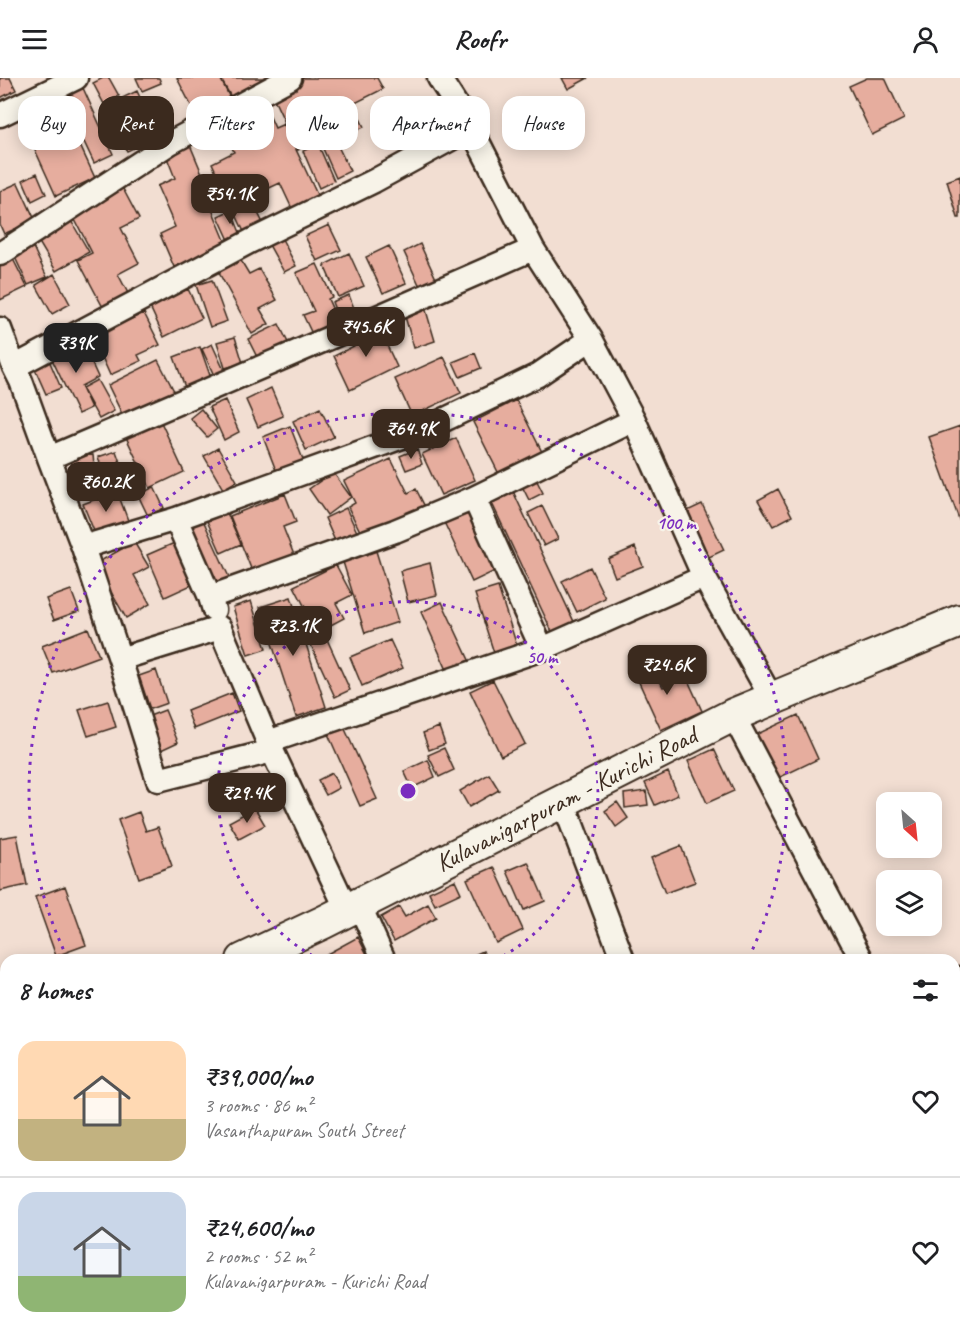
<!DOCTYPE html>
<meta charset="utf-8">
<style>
:root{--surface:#fff;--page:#f2f2f2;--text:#202124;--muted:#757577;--line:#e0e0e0;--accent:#3b2a1e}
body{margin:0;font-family:Caveat,sans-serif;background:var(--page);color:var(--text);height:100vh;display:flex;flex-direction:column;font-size:22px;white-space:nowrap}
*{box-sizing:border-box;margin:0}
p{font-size:20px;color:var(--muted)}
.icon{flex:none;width:33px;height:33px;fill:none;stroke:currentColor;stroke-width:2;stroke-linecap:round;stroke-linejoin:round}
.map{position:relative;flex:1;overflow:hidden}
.side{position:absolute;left:0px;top:876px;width:960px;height:386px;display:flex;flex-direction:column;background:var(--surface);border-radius:18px 18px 0 0;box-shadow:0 3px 15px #0003}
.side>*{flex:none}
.top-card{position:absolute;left:18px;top:18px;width:600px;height:54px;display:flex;gap:12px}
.needle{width:39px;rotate:153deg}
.controls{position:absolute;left:876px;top:714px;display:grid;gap:12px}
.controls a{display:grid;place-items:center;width:66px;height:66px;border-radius:12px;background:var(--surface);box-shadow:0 3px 15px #0003;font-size:30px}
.price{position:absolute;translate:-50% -51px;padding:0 14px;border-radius:12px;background:var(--accent);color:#fff;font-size:20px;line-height:39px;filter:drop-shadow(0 2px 3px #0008)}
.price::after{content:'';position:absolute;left:50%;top:36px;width:18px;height:14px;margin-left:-9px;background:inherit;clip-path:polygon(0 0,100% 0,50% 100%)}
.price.active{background:#222;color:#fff}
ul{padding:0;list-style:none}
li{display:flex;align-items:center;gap:18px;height:150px;padding:0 18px}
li+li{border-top:2px solid var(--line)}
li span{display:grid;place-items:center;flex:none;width:168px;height:120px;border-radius:18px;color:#555}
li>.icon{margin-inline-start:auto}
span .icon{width:72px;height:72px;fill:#fffc;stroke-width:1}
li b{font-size:26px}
h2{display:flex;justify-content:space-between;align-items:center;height:72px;padding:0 18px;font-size:26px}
.tag{padding:0 21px;border-radius:18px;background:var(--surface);box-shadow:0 3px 15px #0003;font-size:21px;line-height:54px}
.tag.active{background:var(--accent);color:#fff}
header{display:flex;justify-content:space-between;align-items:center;height:78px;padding:0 18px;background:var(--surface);font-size:27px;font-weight:600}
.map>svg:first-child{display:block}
</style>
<header><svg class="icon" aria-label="menu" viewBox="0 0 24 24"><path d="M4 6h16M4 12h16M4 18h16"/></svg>Roofr<svg class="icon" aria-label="person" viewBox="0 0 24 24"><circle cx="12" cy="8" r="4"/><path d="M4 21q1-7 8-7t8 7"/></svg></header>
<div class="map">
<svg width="960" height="1261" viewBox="0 0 960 1261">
<rect width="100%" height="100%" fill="#f2ded2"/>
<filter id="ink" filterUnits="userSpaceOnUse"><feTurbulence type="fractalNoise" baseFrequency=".0167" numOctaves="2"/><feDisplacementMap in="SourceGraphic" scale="12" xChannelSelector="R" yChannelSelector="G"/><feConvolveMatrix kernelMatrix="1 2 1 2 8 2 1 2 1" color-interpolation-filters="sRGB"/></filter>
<g filter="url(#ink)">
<!-- building -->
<path fill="#e6ad9e" stroke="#3b2a1e" stroke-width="1.5" d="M0 0H10L16 12 0 20Z
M103 0H109L119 18 104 26 93 5Z
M136 0H159L161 5 142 13Z
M177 0H220L231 22 197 39Z
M227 0H277L234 24 222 3Z
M302 0H377L383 11 353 26 364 49 338 61 334 54 298 72 271 15Z
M562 0H588L568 11Z
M867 0H885L904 41 872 57 849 8Z
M83 10 113 76 94 85 63 19Z
M137 13 158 59 127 73 115 49 131 41 122 20Z
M262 21 275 50 284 46 321 125 295 137 280 105 250 119 264 147 245 156 212 85 234 74 219 42Z
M60 24 95 100 56 118 21 41Z
M334 60 350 93 336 100 321 66Z
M188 62 216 129 212 131 227 167 174 189 160 156 175 149 157 108 175 100 164 72Z
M318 66 334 103 319 110 303 73Z
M37 95 46 116 32 123 23 102Z
M960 98V140H958L947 103Z
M18 105 35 142 4 156 0 147V113Z
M121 107 139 141 121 150 139 185 118 196 131 221 106 235 78 182 92 175 71 134Z
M231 132 241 157 229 162 218 138Z
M70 141 89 174 56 193 37 161Z
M329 147 341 172 317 183 305 158Z
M281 159 296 188 284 194 268 165Z
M420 166 438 205 422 213 404 174Z
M32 167 47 199 28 207 13 175Z
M389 168 406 205 383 215 366 179Z
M349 175 364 208 338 219 324 187Z
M13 181 27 209 0 222V188Z
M240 181 249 196 259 191 277 222 260 231 269 246 252 256 218 193Z
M317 186 332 219 328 221 340 248 314 260 303 237 314 233 296 195Z
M54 196 70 226 52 236 36 207Z
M212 202 227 243 210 249 196 207Z
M188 211 202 240 164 259 150 229Z
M349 217 358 241 341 247 332 224Z
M425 229 435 263 414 270 404 235Z
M144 235 160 267 138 277 141 283 110 297 93 259Z
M279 246 292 273 261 287 248 261Z
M377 246 397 289 350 312 334 278 360 265 355 256Z
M235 259 243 285 225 290 217 264Z
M82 264 98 299 81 308 91 330 78 336 51 279Z
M212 266 227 299 217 304 202 271Z
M200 269 212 303 186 312 174 279Z
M475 275 481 290 460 299 453 284Z
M444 279 461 315 412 338 395 301Z
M49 282 61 310 46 316 34 289Z
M158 282 175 315 124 340 108 307Z
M97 302 114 333 99 341 82 310Z
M271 310 283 338 258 349 246 322Z
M225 322 239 354 224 362 209 329Z
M516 322 543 376 500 398 473 344Z
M320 330 334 359 306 372 293 343Z
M201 331 217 351 207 359 190 340Z
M160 342 184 394 150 410 126 359Z
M290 348 304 384 277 395 263 359Z
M960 348V444L929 359Z
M456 360 475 402 441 417 422 376Z
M218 370 237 403 223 411 204 378Z
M417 371 422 386 406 392 400 378Z
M116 373 128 407 110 414 98 379Z
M93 377 95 399 73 401 71 378Z
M391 381 408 415 416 411 427 433 365 463 348 429 355 425 344 403Z
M333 394 351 419 327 437 309 411Z
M535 399 543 415 529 422 521 406Z
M154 409 164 430 148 438 138 417Z
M512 411 576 548 554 558 490 421Z
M778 411 792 438 773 448 758 422Z
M117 413 129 445 96 458 83 426Z
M285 416 296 444 283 449 296 482 254 498 230 438Z
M702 426 724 472 707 480 685 434Z
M542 428 558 461 544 468 528 435Z
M346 430 357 454 335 463 325 440Z
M468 431 497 492 472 504 443 442Z
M227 435 241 466 221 475 207 443Z
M203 442 229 499 215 505 189 449Z
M179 463 198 504 165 519 147 477Z
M134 464 149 489 134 497 150 526 126 540 95 486Z
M635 469 643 488 615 499 608 481Z
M376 473 398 544 365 555 343 484Z
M430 485 437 517 408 524 400 493Z
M336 487 352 517 336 525 344 540 329 548 320 531 309 537 294 508Z
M590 489 605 520 577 534 562 503Z
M498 509 518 571 495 578 475 516Z
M71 512 79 533 54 542 46 521Z
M291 519 326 629 296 639 260 529Z
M251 523 266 571 248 577 233 529Z
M442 524 469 582 447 592 421 534Z
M321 548 350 612 335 619 306 556Z
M88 550 99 578 53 595 42 568Z
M390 562 403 590 362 608 350 579Z
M649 581 663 609 686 598 702 633 661 652 632 589Z
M156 592 167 625 150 631 139 598Z
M493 602 525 666 501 678 470 613Z
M232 615 239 633 194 651 187 633Z
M108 623 116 649 88 658 79 632Z
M165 632 178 664 161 672 147 639Z
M798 637 818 681 772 703 751 659Z
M344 649 377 721 360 728 328 656Z
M439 649 445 666 429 672 423 655Z
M444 670 454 692 439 699 428 677Z
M714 671 734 713 707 725 688 683Z
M428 682 435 699 412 710 404 693Z
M668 694 678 717 655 727 645 705Z
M332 695 339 710 326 717 318 702Z
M489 696 499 712 469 729 460 713Z
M646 713 648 727 625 730 624 716Z
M617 724 628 740 616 749 605 733Z
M255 730 265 747 239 761 229 744Z
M139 734 146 753 158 749 172 788 139 800 118 742Z
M17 757 27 807 0 813V760Z
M681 768 695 804 665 815 651 780Z
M528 784 545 823 524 832 507 793Z
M494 789 523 852 496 865 467 801Z
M455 802 461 815 435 827 429 814Z
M65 808 86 867 56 878 35 819Z
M428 826 436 840 394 863 381 839 399 829 405 839Z
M358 859 370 882H316Z
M483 873 487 882H463Z
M0 1154 6 1166V1194L0 1197Z"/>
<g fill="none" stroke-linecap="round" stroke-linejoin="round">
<!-- street casing -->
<g stroke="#3b2a1e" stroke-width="27">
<path id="street" d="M439 0 471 50 533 171 591 261 634 342 704 499
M0 37 76 0
M0 176 170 65 290 0
M0 251 14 289 21 303 49 380 83 469 120 581 220 550 268 664 347 832
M14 289 251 163 374 103 471 50
M49 380 327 261 533 171
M474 420 634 342
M176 441 210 519 214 532
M83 469 176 441 427 350 538 297 591 261
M210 519 395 453 474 420 542 571
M120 581 158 702 272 673
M733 637 862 882
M268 664 542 571 704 499 772 621
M563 723 623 882
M359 826 384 882
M954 901 960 900
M954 1088 960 1102
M954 1161 960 1158
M273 1256 276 1261
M728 1261 739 1256"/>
</g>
<!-- secondary casing -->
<g stroke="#3b2a1e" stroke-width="36">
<path id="secondary" d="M243 882 324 844 733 637 960 543
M0 995 6 992"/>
</g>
<!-- street -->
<use href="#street" stroke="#f7f3e8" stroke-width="22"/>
<!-- secondary -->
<use href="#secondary" stroke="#f7f3e8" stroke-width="32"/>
</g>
</g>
<!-- distance rings -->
<g fill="none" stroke="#7b2cbf" stroke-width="3" stroke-dasharray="3 6">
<path d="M320 882A190 190 0 1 1 496 882"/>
<path d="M67 879A379 379 0 1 1 749 879"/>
</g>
<g text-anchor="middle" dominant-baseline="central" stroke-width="4.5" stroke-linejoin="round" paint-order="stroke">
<!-- street labels -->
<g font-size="26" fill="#3b2a1e" stroke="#f7f3e8">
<text transform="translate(566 721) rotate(-27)">Kulavanigarpuram - Kurichi Road</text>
</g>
</g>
<circle cx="408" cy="713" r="9" fill="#7b2cbf" stroke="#f7f3e8" stroke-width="3"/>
<g font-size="18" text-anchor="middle" font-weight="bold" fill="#7b2cbf" stroke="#f7f3e8" stroke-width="4.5" stroke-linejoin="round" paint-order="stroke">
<text x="676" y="451">100 m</text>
<text x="542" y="585">50 m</text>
</g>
</svg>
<div class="controls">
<a><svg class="needle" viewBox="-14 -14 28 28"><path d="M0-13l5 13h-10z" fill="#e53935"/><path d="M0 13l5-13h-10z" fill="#757577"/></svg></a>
<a><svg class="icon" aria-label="layers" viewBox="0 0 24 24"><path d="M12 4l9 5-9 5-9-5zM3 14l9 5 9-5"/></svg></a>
</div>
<b class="price" style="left:230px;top:147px">₹54.1K</b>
<b class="price" style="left:366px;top:280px">₹45.6K</b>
<b class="price active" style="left:76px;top:296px">₹39K</b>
<b class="price" style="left:411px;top:382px">₹64.9K</b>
<b class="price" style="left:106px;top:435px">₹60.2K</b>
<b class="price" style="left:293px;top:579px">₹23.1K</b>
<b class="price" style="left:667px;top:618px">₹24.6K</b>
<b class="price" style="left:247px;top:746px">₹29.4K</b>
<div class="top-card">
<a class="tag">Buy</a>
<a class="tag active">Rent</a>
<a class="tag">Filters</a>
<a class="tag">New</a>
<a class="tag">Apartment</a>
<a class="tag">House</a>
</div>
<section class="side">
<h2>8 homes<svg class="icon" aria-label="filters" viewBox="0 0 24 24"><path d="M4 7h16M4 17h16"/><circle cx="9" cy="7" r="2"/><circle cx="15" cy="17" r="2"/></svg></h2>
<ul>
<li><span style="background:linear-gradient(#ffd9b3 65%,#c2b280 0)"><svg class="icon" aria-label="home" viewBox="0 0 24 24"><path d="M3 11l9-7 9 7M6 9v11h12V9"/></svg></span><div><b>₹39,000/mo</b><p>3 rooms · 86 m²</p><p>Vasanthapuram South Street</p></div><svg class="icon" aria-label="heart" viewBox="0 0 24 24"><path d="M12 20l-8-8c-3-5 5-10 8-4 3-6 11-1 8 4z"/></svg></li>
<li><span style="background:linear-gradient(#c9d6e8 70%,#8fb573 0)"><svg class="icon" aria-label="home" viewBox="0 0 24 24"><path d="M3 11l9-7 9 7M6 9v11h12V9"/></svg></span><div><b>₹24,600/mo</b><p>2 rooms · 52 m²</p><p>Kulavanigarpuram - Kurichi Road</p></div><svg class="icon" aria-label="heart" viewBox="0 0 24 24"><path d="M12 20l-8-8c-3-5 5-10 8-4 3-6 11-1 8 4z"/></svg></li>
</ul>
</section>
</div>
